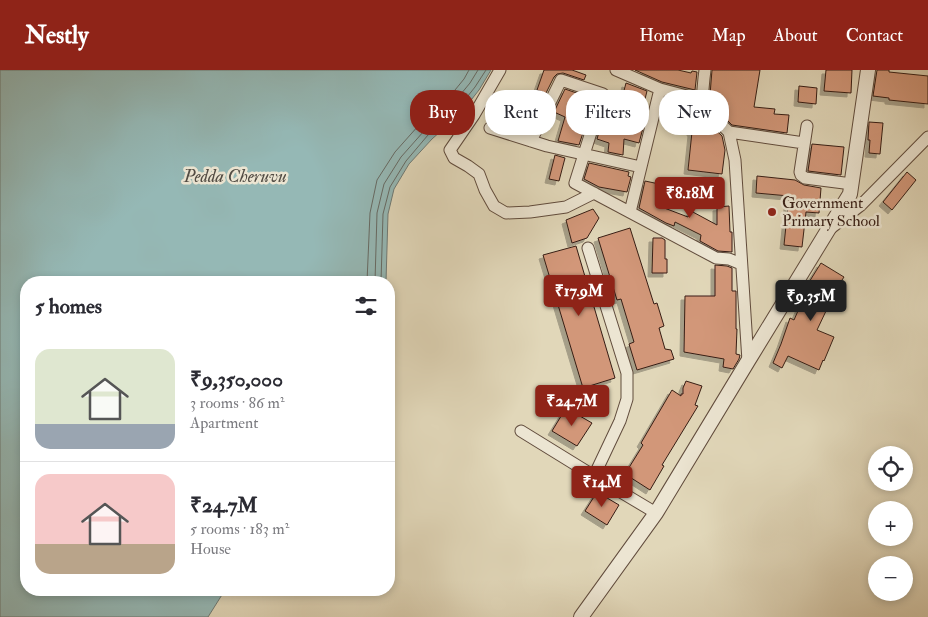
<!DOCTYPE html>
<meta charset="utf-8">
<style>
:root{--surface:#fff;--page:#f7f7f7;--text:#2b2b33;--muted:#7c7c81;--line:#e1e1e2;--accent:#8f2418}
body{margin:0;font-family:"IM FELL Double Pica",serif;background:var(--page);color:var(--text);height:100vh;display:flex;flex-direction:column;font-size:19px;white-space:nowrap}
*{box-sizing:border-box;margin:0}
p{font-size:16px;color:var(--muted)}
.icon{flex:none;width:28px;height:28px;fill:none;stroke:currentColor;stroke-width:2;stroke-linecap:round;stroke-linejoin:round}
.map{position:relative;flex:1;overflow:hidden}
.drawer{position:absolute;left:20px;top:206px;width:375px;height:320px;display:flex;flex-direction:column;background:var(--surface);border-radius:20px;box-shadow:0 2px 8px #0003}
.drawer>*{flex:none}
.banner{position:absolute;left:410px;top:20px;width:442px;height:45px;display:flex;gap:10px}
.buttons{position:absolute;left:868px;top:376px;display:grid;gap:10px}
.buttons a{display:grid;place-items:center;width:45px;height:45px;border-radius:50%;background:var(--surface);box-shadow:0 2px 8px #0003;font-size:25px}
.price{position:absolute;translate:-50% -42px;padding:0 11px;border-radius:5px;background:var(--accent);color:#fff;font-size:16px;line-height:32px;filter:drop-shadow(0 1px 2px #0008)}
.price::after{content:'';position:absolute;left:50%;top:30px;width:15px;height:11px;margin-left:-8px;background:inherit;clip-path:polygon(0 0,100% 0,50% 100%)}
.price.selected{background:#222;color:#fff}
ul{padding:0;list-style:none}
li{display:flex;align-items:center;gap:15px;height:125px;padding:0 15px}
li+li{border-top:1px solid var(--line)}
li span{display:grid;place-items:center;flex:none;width:140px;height:100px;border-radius:15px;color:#555}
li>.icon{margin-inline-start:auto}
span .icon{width:60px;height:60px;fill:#fffc;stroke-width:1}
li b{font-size:21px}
h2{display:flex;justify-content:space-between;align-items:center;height:60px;padding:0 15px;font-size:21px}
.tag{padding:0 18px;border-radius:20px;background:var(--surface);box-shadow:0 2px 8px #0003;font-size:18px;line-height:45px}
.tag.selected{background:var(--accent);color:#fff}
header{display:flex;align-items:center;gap:30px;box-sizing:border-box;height:70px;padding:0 25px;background:var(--accent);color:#fff}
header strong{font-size:24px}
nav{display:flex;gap:28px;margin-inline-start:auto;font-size:18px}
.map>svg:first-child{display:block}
</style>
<header>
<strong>Nestly</strong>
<nav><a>Home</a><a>Map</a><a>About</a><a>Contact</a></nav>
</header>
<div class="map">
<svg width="928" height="547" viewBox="0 0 928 547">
<defs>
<filter id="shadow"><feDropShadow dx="-4" dy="4" stdDeviation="0" flood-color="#0004"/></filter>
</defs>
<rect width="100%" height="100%" fill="#e1d7b9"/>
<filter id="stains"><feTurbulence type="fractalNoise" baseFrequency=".004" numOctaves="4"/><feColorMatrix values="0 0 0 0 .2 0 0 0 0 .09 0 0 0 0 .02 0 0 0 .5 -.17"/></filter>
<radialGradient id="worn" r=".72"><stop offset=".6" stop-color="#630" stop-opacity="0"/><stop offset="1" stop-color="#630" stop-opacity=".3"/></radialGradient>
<!-- water -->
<path fill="#95b8b5" stroke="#6f7a75" d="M0 0H491L479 20 460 44 432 69 409 94 394 119 388 144 386 212H26V520H225L208 547H0Z"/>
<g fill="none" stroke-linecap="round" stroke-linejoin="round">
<!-- shore -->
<path stroke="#666a64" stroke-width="1" d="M367 212 370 143 377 110 395 82 419 55 446 31 464 9 469 0
M375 212 377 143 384 114 401 87 424 61 451 36 470 13 478 0
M381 212 383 144 390 117 406 91 428 65 456 41 475 17 486 0"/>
</g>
<!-- building -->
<path fill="#d29779" stroke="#361d14" filter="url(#shadow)" d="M544 0H572L586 5 584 10 563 3 557 4 554 7 540 35 539 34 543 22 537 20Z
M635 0H678L691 3 692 1 697 2 695 20 662 12Z
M712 0H760L754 37 775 39 774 44 789 45 787 63 732 55 712 35 711 32V25H710Z
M826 0H852L851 23 824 21Z
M877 0H889V2L928 6V34L889 30V28L873 26Z
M626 13 647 21 638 57 643 58 639 73 624 69 623 85 608 82 609 73 597 69 603 48 616 51Z
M799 16 817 18 816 34 798 32Z
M565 19 594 29 579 75 558 71 565 47 554 42Z
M695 43 700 45 722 66 725 80 722 104 688 100 692 62H691Z
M869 52 883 53 880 84 869 83 870 70H868Z
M812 74 844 77 841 105 808 101Z
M555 85 565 88 559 111 549 109Z
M589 93 629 102 628 106 631 107 627 122 599 117 584 109Z
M907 102 916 110 892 140 883 132Z
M757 106 795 110 804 115 821 118 819 143 806 142 802 177 784 175 789 126 756 123Z
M645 111 664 115 659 136 688 147 691 141 717 155V137L729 136 730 162H732V182L718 181 700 171 701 165 675 152 674 156 666 153 639 138Z
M593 139 599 148 587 168 572 173 566 150Z
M630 158 653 231 654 234 657 233 664 256 659 258 665 279 671 280 674 289 637 300 629 274 634 272 621 229 617 230 598 168Z
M653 168H662L665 170V189H667V203H652Z
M576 176 615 308 583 318 543 185Z
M821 193 844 207 836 219 838 220 826 241 817 260 834 267 824 291 823 290 819 300 788 286 782 298 773 293 781 274 790 248 794 250 808 218 806 217Z
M715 195 727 196 732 198V221H736V259H737L736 284 740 285 739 289 733 299 723 297 724 289 684 282 685 226H715Z
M686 311 702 316 695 335 698 336 662 395 664 396 650 420 625 404 643 375 641 373 672 320 681 326V324H683V318Z
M566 338 592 353 577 376 552 361Z
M597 422 619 435 607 455 585 441Z"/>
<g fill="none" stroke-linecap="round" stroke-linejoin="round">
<!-- minor casing -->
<g stroke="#614c3d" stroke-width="13">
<path id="minor" d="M500 0 474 45 450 80 454 88 468 96 479 104 485 120 494 136 506 143 530 142 566 137 594 123
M616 0 660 19 702 30
M705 0 704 8 702 30 705 39 729 62 735 90 748 291
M807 56 800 102 801 105 805 108 852 114
M490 58 547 76 641 97
M729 62 804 73
M531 71 561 10 603 24 575 113 716 188 729 189 741 194
M630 142 660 19
M831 158 861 135 928 67
M588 178 627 303V329L620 351 594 406
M521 361 594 406 656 443"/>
</g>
<!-- tertiary casing -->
<g stroke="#614c3d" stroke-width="16">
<path id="tertiary" d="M581 547 656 443 748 291 850 124 868 0"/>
</g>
<!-- minor -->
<use href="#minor" stroke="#ece5d2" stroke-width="11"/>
<!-- tertiary -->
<use href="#tertiary" stroke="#ece5d2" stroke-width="14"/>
</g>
<!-- markers -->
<circle fill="#8f2418" stroke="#ece5d2" stroke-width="2" cx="772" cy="142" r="5"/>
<g text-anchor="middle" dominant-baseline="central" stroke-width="5" stroke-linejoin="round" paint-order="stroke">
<!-- poi labels -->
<g font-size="16" fill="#361d14" stroke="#ece5d2" text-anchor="start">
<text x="782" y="133">Government<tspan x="782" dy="18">Primary School</tspan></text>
</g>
<!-- water labels -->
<g font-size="18" font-style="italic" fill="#524c44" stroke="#ece5d2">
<text x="235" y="106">Pedda Cheruvu</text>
</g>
</g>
<rect width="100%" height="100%" filter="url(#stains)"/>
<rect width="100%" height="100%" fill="url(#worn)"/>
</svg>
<div class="buttons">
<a><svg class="icon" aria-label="locate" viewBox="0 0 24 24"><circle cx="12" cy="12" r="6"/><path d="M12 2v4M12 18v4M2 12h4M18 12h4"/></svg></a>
<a>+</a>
<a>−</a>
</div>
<b class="price" style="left:690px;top:149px">₹8.18M</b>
<b class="price" style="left:579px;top:247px">₹17.9M</b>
<b class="price selected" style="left:811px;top:252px">₹9.35M</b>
<b class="price" style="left:572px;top:357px">₹24.7M</b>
<b class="price" style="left:602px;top:438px">₹14M</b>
<div class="banner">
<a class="tag selected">Buy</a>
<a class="tag">Rent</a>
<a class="tag">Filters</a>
<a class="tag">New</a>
</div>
<section class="drawer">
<h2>5 homes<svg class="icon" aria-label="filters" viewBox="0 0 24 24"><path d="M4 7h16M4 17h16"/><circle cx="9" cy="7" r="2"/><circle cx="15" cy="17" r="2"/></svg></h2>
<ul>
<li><span style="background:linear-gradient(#dfe7d0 75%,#9aa5b1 0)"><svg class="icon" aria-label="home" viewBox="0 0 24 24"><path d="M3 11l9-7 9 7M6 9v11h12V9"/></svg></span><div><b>₹9,350,000</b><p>3 rooms · 86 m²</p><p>Apartment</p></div></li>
<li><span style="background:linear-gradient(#f6c9c9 70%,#b9a48a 0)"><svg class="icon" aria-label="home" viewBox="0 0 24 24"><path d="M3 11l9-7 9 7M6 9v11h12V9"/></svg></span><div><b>₹24.7M</b><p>5 rooms · 183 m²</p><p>House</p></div></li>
</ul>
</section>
</div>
